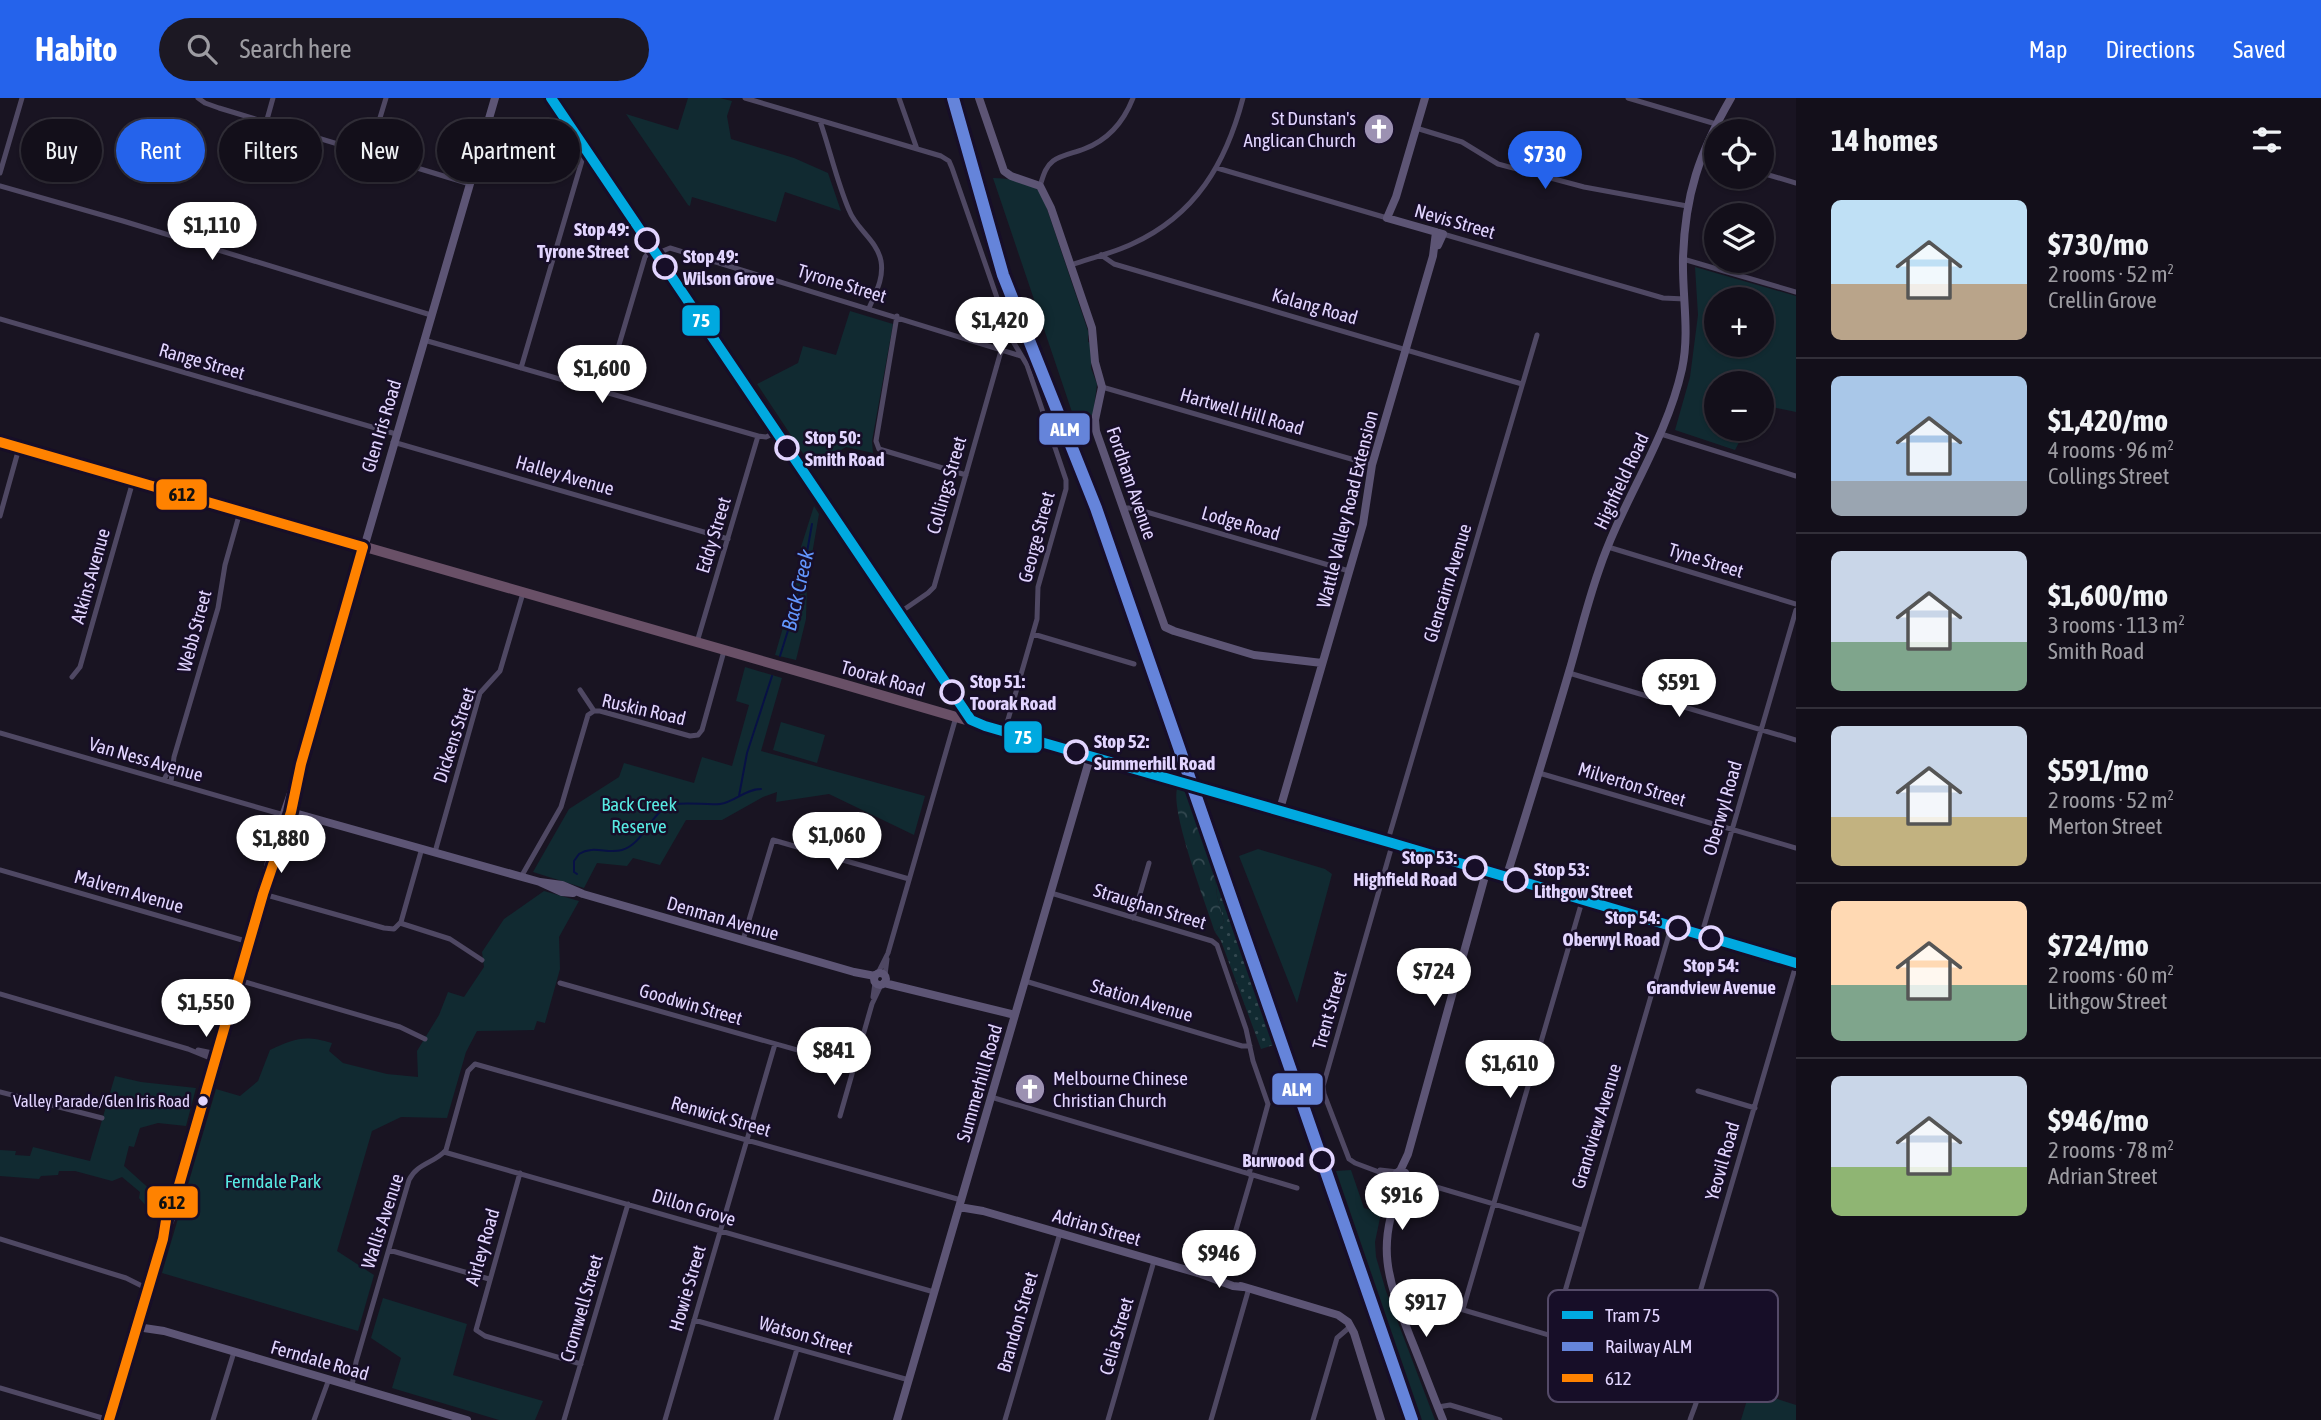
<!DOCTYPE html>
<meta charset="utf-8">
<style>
:root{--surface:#130f1a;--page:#1c1823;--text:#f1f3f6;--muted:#9d9ca2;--line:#322f39;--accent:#2563eb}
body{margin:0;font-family:"Asap Condensed",sans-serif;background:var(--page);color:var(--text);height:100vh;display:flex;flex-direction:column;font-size:26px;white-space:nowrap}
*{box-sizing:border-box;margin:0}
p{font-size:23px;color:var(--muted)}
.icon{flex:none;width:38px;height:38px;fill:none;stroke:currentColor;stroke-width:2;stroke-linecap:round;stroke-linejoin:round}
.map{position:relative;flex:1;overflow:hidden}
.side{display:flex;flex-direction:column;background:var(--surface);width:525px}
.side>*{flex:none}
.banner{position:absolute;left:21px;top:21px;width:665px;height:63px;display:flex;gap:14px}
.tools{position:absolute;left:1704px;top:21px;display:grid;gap:14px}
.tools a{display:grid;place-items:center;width:70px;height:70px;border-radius:50%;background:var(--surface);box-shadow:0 2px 5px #0004,0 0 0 2px var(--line);font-size:35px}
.price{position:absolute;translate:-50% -60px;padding:0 16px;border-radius:24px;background:#fff;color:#222;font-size:23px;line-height:46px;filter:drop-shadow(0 2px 4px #0008)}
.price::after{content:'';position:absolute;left:50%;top:42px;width:21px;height:16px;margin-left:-10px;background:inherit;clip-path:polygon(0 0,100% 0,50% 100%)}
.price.selected{background:var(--accent);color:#fff}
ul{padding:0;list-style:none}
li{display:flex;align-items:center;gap:21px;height:175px;padding:0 35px}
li+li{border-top:2px solid var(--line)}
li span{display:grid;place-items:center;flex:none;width:196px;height:140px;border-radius:10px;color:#555}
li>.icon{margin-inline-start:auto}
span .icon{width:84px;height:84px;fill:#fffc;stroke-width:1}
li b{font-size:30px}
h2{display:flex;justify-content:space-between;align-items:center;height:84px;padding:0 35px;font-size:30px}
.pill{padding:0 24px;border-radius:32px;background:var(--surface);box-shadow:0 2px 5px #0004,0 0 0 2px var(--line);font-size:24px;line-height:63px}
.pill.selected{background:var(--accent);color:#fff}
header{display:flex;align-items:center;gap:42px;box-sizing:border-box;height:98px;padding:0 35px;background:var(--accent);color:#fff}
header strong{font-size:33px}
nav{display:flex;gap:38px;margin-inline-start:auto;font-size:24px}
.search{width:490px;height:63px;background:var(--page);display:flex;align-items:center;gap:18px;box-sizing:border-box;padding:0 24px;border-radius:38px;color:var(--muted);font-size:26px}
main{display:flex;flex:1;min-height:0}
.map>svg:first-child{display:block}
</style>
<header>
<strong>Habito</strong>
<div class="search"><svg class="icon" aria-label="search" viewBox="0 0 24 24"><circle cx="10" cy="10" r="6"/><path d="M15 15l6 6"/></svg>Search here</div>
<nav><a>Map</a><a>Directions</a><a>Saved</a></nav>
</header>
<main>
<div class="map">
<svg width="1796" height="1322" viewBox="0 0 1796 1322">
<defs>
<pattern id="grass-dots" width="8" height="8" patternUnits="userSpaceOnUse" patternTransform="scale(1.75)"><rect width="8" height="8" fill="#112a31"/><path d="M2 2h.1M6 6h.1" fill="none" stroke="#334850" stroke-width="1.8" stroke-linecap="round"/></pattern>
<pattern id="forest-crowns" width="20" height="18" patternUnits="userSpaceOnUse" patternTransform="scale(1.75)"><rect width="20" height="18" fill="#112a31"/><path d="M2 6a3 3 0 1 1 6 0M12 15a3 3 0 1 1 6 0" fill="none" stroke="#334850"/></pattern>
</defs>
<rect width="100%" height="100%" fill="#191422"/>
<!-- grass -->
<path fill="url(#grass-dots)" d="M1214 768 1274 947 1261 951 1221 843 1215 834 1224 824 1217 798Z"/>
<!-- forest -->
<path fill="url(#forest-crowns)" d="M1177 691 1193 696 1214 768 1217 798 1224 824 1215 834C1206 806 1171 716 1177 691Z"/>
<!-- park -->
<path fill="#112a31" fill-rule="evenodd" d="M688 0H720L732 3 727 18 731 41 794 60 828 75 841 113 785 94 776 124 692 99 690 108 688 107 626 16 678 32Z
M993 80C1009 80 1032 84 1042 96L1089 236 1088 238V244L1091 245V270L1097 286 1093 317 1074 320Z
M1695 169 1796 198V314L1762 307V285H1717V331H1746L1735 352 1675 332 1690 279 1698 217ZM1717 201H1762V247H1717Z
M850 213 893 226 872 343 873 355 846 349 812 369 757 286 798 265 803 248 836 257Z
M814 408 819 416 807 485 806 521 796 562 775 557 802 464 801 449Z
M745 569 782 580 761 653 925 698 914 737 829 696 776 704 777 694 763 699 722 722H686L660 767 633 760 627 768 597 765 584 790 533 774 569 711 619 679 624 665 694 685 702 659 732 668 749 607 736 603Z
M781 624 825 637 817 665 773 652Z
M1258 751 1325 771 1332 776 1297 905 1239 758Z
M544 793 579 803 559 839 560 871 545 925 537 923 534 932 477 933 466 954 447 1020 401 1019 372 1033 337 1153 374 1177 358 1233 162 1175 216 991 240 998 258 983 270 952C296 940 304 937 332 945L329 953 343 965 387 976 418 979 417 953 439 917 448 894 464 899 484 869 482 854 504 821Z
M115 978 141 984 196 990 186 1028 158 1025 140 1030 134 1049 129 1048 124 1068 164 1104 158 1121 139 1100 140 1094 122 1079 112 1083 75 1073H59L58 1077 41 1078 39 1081 0 1078V1052L16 1053 15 1057 30 1058 33 1049 90 1063Z
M1351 1072 1364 1110 1381 1115 1375 1144 1376 1159 1386 1193 1435 1322H1422L1336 1073Z
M383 1200 467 1226 453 1277 543 1303 535 1322H499L392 1290 401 1260 371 1240Z
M1750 1292 1796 1307V1322H1741Z"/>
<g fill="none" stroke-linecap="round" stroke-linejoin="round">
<!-- stream -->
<path stroke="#081145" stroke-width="2" d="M780 558 800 494 812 426
M739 698 747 655 772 578
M577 776 574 774V763L579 756C593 747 607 756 622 752 640 747 648 724 661 713 676 700 702 708 720 706 735 704 745 691 761 691"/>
<!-- street -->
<path stroke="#4f4863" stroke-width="5" d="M198 0 205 5 219 10 470 86
M745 0 941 58 949 63 952 70 1011 240 1027 267 1066 382V391L1038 489 1037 521 1005 632
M899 0 917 51
M1628 0 1716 26
M820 23C830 52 837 84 849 112 856 131 877 142 881 163 884 180 876 194 869 210
M266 25 273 0
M1416 30 1462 44 1498 66 1584 89 1687 108
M369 56 386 0
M1703 58 1717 62
M1217 70 1387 120
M0 75 22 0
M1762 75 1796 85
M0 88 123 123 431 217
M1040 88C1043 79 1045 69 1053 63 1061 57 1074 55 1084 51 1108 42 1124 23 1133 0
M1443 136 1663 200 1685 201
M658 155 670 150 1021 258
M1101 157 1114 166 1522 286
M1683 161 1796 194
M1071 167C1091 160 1113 155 1132 146 1196 117 1226 65 1243 0
M897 218 876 343 879 351 966 377
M0 221 396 336
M424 242 758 338 766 339 777 334
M521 270 586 49
M1102 289 1372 367
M605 294 645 159 653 149
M1661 336 1796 378
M393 344 728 441
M1123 410H1133L1349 473
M0 418 19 350
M1608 449 1796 506
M899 515 928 495 934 489 1003 246
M1033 536 1134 566
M697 544 758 338
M1569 575 1796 642
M72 579 80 569 133 383
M580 592 594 613
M0 635 284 717
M1539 675 1796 750
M164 682 172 665
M171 684 174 659 218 510 225 467 240 414
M1388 742 1537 237
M1393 744 1323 988 1324 996 1349 1061 1355 1065 1395 1080
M435 754 480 595 500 573 523 495
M0 772 249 844
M521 779 561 709 588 617 594 613H600L690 638 698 637 702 632 724 553
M1051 795 1212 843 1217 847 1246 931 1253 963 1268 1006 1249 1076
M263 796 384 830 394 831 401 824 422 750
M1133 820 1149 765
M400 825 450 841 482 862
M1702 835 1796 512
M743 842 773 742 909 781
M878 875 888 855 956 619
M885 877 887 861
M238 882 400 929 425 941
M1025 883 1242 948H1250
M560 885 854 968
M0 896 188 951 215 962
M873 899 875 885
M198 952 217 956
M1698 993 1755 1010
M0 994 102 1020
M991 999 1297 1090
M840 1018 872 906 881 887
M444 1054 934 1194
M1380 1072 1398 1074
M520 1075 476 1232 485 1238 581 1266
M1407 1077 1420 1083
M1406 1084 1426 1086 1582 1132
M0 1141 126 1180 148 1191
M389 1152 489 1181
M1221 1183 1252 1077
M1392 1191 1661 1270 1673 1271 1684 1268
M1463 1211 1583 800
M694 1222 909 1282
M1552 1238 1672 826
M352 1288 356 1264 409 1082C417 1065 435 1065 446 1052L468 973 475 966 961 1102
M0 1290 109 1322
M1438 1309 1450 1307 1500 1322
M213 1322 234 1254
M314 1322 329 1281
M564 1322 628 1106
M665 1322 775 946
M776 1322 797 1251
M1005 1322 1060 1135
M1108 1322 1154 1163
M1211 1322 1249 1190
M1313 1322 1337 1240 1351 1228
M1690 1322C1693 1312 1703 1293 1697 1283 1692 1273 1683 1271 1681 1259L1796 867"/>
<!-- secondary -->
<path stroke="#5d5575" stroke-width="8" d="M979 0 1004 73 1011 78 1040 88 1051 110 1092 230 1095 264 1102 289 1095 322 1096 333 1165 529 1174 533 1254 557 1322 565
M1425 0 1396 99 1387 120 1443 136 1438 147
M1280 711 1363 426 1372 367 1433 158 1436 134
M291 714 540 784 562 794 573 795
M271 773 292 709
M1507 777C1528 710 1549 642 1569 574 1579 540 1587 506 1599 472 1622 403 1666 343 1682 271 1690 234 1682 198 1683 160 1685 97 1699 55 1731 0
M540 784 562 787 583 796 854 874 875 878
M874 881a6 6 0 1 1 12 0a6 6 0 1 1-12 0Z
M884 885 1015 917
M1395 1079a6 6 0 1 1 12 0a6 6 0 1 1-12 0Z
M1400 1073 1408 1056 1487 771
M1403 1085C1374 1147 1388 1182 1411 1241 1422 1268 1432 1295 1443 1322
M959 1109 983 1113 1201 1176 1233 1188 1243 1189
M1241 1188 1338 1217 1348 1224 1354 1235 1381 1322
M137 1229 164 1233 467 1322
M109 1322 163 1141 172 1118 177 1094 263 796 271 753 301 666 495 0
M897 1322 1091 656"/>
<!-- primary -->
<path stroke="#5a4a68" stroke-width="9" d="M553 0 963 609 977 623"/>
<!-- highway -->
<path stroke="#695067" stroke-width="10" d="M0 344C599 517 1198 686 1796 863"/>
<!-- tram -->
<path stroke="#48556e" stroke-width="2" d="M800 370 817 390"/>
<!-- bus-1 casing -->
<g stroke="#170e28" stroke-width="16">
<path id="bus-1" d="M0 344 363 449
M109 1322 163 1141 167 1116 177 1094 263 796 291 714 301 666 363 449"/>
</g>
<!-- bus-1 -->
<use href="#bus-1" stroke="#ff8200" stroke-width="10"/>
<!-- rail-1 casing -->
<g stroke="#170e28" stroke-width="18">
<path id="rail-1" d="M953 0 1003 177 1096 410 1412 1322"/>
</g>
<!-- rail-1 -->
<use href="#rail-1" stroke="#6584da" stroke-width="12"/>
<!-- tram-1 casing -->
<g stroke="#170e28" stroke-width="16">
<path id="tram-1" d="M551 0 971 622 985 628 1392 745 1796 865"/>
</g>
<!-- tram-1 -->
<use href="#tram-1" stroke="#00a9e0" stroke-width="10"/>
</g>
<!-- icons -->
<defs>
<g id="church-disc" transform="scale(1.575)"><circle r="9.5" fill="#9c91b2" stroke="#170e28"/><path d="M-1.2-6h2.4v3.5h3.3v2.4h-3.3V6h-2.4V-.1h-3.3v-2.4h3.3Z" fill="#fff"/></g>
</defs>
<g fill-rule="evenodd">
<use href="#church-disc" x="1379" y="31"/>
<use href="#church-disc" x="1030" y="991"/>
</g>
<!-- markers -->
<g fill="#170e28" stroke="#e2d5ff" stroke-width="3.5">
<circle cx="647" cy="142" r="11"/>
<circle cx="665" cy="169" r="11"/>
<circle cx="787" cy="350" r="11"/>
<circle cx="952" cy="594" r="11"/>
<circle cx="1076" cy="654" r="11"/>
<circle cx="1475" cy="770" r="11"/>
<circle cx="1516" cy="782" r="11"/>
<circle cx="1678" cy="830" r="11"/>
<circle cx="1711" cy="840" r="11"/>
<circle cx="1322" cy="1062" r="11"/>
</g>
<circle fill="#e2d5ff" stroke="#170e28" stroke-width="2.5" cx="203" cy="1003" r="6"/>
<g text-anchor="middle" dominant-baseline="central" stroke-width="5" stroke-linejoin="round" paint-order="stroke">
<!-- bus labels -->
<g font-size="17" fill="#e2d5ff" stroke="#170e28" text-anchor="end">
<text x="190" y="1003">Valley Parade/Glen Iris Road</text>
</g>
<!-- poi labels -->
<g font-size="19" fill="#e2d5ff" stroke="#170e28" text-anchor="end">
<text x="1356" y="20">St Dunstan's<tspan x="1356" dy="22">Anglican Church</tspan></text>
<text x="1053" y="980" text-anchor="start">Melbourne Chinese<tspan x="1053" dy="22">Christian Church</tspan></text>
</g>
<!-- street labels -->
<g font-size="19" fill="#e2d5ff" stroke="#170e28">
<text transform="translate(1455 123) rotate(16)">Nevis Street</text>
<text transform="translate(842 185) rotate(17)">Tyrone Street</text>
<text transform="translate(1315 208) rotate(16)">Kalang Road</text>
<text transform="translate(202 263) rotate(16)">Range Street</text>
<text transform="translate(1242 313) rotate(16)">Hartwell Hill Road</text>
<text transform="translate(381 328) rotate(-73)">Glen Iris Road</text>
<text transform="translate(565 377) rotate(16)">Halley Avenue</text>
<text transform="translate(1621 383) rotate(-65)">Highfield Road</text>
<text transform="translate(1132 385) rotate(71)">Fordham Avenue</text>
<text transform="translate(946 387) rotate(-74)">Collings Street</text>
<text transform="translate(1347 411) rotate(-76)">Wattle Valley Road Extension</text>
<text transform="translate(1241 425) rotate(16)">Lodge Road</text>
<text transform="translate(713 437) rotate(-73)">Eddy Street</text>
<text transform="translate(1036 439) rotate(-75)">George Street</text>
<text transform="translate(1706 462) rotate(17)">Tyne Street</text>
<text transform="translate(90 478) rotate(-74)">Atkins Avenue</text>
<text transform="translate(1447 485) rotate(-73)">Glencairn Avenue</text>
<text transform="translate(194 533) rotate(-75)">Webb Street</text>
<text transform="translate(883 580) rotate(16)">Toorak Road</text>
<text transform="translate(644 611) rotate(13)">Ruskin Road</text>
<text transform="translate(454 637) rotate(-72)">Dickens Street</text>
<text transform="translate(146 661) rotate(16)">Van Ness Avenue</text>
<text transform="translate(1632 686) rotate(17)">Milverton Street</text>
<text transform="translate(1722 710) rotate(-74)">Oberwyl Road</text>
<text transform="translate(129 793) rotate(16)">Malvern Avenue</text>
<text transform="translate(1150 808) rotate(17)">Straughan Street</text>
<text transform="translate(723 820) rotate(16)">Denman Avenue</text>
<text transform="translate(1142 902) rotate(17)">Station Avenue</text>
<text transform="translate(691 906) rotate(16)">Goodwin Street</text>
<text transform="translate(1329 912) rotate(-74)">Trent Street</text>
<text transform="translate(979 985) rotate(-74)">Summerhill Road</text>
<text transform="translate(721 1018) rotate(16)">Renwick Street</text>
<text transform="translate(1596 1028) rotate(-73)">Grandview Avenue</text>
<text transform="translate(1722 1063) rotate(-74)">Yeovil Road</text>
<text transform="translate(694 1109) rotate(17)">Dillon Grove</text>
<text transform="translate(382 1123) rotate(-72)">Wallis Avenue</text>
<text transform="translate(1097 1129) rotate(16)">Adrian Street</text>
<text transform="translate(482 1149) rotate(-74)">Airley Road</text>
<text transform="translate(687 1190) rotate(-74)">Howie Street</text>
<text transform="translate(581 1210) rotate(-74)">Cromwell Street</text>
<text transform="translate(1017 1224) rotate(-74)">Brandon Street</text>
<text transform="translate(806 1237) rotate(16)">Watson Street</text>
<text transform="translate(1116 1238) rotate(-74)">Celia Street</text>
<text transform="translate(320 1262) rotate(16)">Ferndale Road</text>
</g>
<!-- stop labels -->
<g font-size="19" font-weight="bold" fill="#e2d5ff" stroke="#170e28" text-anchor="start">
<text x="629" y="131" text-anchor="end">Stop 49:<tspan x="629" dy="22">Tyrone Street</tspan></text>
<text x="683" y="158">Stop 49:<tspan x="683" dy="22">Wilson Grove</tspan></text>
<text x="805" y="339">Stop 50:<tspan x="805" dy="22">Smith Road</tspan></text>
<text x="970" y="583">Stop 51:<tspan x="970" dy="22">Toorak Road</tspan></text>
<text x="1094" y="643">Stop 52:<tspan x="1094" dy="22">Summerhill Road</tspan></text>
<text x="1457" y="759" text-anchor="end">Stop 53:<tspan x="1457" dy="22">Highfield Road</tspan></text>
<text x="1534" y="771">Stop 53:<tspan x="1534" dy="22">Lithgow Street</tspan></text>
<text x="1660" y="819" text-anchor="end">Stop 54:<tspan x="1660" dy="22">Oberwyl Road</tspan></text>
<text x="1711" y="867" text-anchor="middle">Stop 54:<tspan x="1711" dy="22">Grandview Avenue</tspan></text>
<text x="1304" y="1062" text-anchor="end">Burwood</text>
</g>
<!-- park labels -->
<g font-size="19" fill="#57e9e2" stroke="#170e28">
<text x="639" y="706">Back Creek<tspan x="639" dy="22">Reserve</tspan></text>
<text x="273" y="1083">Ferndale Park</text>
</g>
<!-- water labels -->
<g font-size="21" font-style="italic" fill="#6397ff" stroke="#170e28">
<text transform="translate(797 492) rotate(-77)">Back Creek</text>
</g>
</g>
<!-- legend -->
<rect x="1548" y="1192" width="230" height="112" rx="10" fill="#170e28" stroke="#544a68" stroke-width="2"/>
<rect x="1562" y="1213" width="31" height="8" fill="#00a9e0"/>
<rect x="1562" y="1244" width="31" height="9" fill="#6584da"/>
<rect x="1562" y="1276" width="31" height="8" fill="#ff8200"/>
<g font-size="19" fill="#e2d5ff">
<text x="1605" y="1224">Tram 75</text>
<text x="1605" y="1255">Railway ALM</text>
<text x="1605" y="1287">612</text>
</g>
<g stroke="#170e28" stroke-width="2.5">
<rect x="681" y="206" width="40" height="33" rx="7" fill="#00a9e0"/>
<rect x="1038" y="314" width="53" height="34" rx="7" fill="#6584da"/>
<rect x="155" y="380" width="53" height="33" rx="7" fill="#ff8200"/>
<rect x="1003" y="622" width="40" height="34" rx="7" fill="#00a9e0"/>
<rect x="1271" y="974" width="53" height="34" rx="7" fill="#6584da"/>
<rect x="146" y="1087" width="53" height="34" rx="7" fill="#ff8200"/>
</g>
<g font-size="19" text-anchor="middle" font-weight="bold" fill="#fff">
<text x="701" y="229">75</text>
<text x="1065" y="338">ALM</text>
<text x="1023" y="646">75</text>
<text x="1297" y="998">ALM</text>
</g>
<g font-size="19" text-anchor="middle" font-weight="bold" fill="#111">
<text x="182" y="403">612</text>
<text x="172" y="1111">612</text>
</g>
</svg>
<div class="tools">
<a><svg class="icon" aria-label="locate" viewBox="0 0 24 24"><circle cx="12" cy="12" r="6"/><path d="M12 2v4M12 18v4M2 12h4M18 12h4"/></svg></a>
<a><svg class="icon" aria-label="layers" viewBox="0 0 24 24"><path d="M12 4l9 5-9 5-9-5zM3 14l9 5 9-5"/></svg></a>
<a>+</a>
<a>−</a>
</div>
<b class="price selected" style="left:1545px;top:93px">$730</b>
<b class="price" style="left:212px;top:164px">$1,110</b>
<b class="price" style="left:1000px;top:259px">$1,420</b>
<b class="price" style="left:602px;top:307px">$1,600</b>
<b class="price" style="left:1679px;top:621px">$591</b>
<b class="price" style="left:837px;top:774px">$1,060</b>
<b class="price" style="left:281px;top:777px">$1,880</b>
<b class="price" style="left:1434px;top:910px">$724</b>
<b class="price" style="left:206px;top:941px">$1,550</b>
<b class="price" style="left:834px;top:989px">$841</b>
<b class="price" style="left:1510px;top:1002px">$1,610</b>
<b class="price" style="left:1402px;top:1134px">$916</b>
<b class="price" style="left:1219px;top:1192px">$946</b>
<b class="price" style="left:1426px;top:1241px">$917</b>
<div class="banner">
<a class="pill">Buy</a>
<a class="pill selected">Rent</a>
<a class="pill">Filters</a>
<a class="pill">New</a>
<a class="pill">Apartment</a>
</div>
</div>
<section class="side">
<h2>14 homes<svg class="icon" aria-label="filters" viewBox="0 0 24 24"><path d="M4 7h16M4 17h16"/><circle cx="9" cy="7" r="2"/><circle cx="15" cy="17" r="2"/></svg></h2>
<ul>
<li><span style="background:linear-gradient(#bfe0f5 60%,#b9a48a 0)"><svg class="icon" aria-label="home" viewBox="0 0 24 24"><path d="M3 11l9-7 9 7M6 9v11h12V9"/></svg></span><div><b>$730/mo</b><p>2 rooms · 52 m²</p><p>Crellin Grove</p></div></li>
<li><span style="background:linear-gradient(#a9c7e8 75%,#9aa5b1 0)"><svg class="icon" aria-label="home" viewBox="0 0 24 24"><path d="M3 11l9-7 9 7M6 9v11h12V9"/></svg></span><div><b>$1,420/mo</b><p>4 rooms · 96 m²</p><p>Collings Street</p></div></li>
<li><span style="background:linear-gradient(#c9d6e8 65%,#7fa58c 0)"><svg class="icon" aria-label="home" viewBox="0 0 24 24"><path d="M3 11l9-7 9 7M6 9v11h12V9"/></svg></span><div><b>$1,600/mo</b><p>3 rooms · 113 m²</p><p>Smith Road</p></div></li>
<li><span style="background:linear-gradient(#c9d6e8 65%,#c2b280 0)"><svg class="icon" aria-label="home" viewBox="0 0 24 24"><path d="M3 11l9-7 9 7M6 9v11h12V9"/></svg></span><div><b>$591/mo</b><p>2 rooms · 52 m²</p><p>Merton Street</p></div></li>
<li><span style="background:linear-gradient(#ffd9b3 60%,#7fa58c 0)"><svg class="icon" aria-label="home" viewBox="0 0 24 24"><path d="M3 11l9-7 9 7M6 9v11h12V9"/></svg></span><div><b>$724/mo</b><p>2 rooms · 60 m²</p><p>Lithgow Street</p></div></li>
<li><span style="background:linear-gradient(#c9d6e8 65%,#8fb573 0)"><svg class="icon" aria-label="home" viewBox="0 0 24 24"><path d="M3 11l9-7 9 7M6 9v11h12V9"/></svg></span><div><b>$946/mo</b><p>2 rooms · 78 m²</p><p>Adrian Street</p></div></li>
</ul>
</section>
</main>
